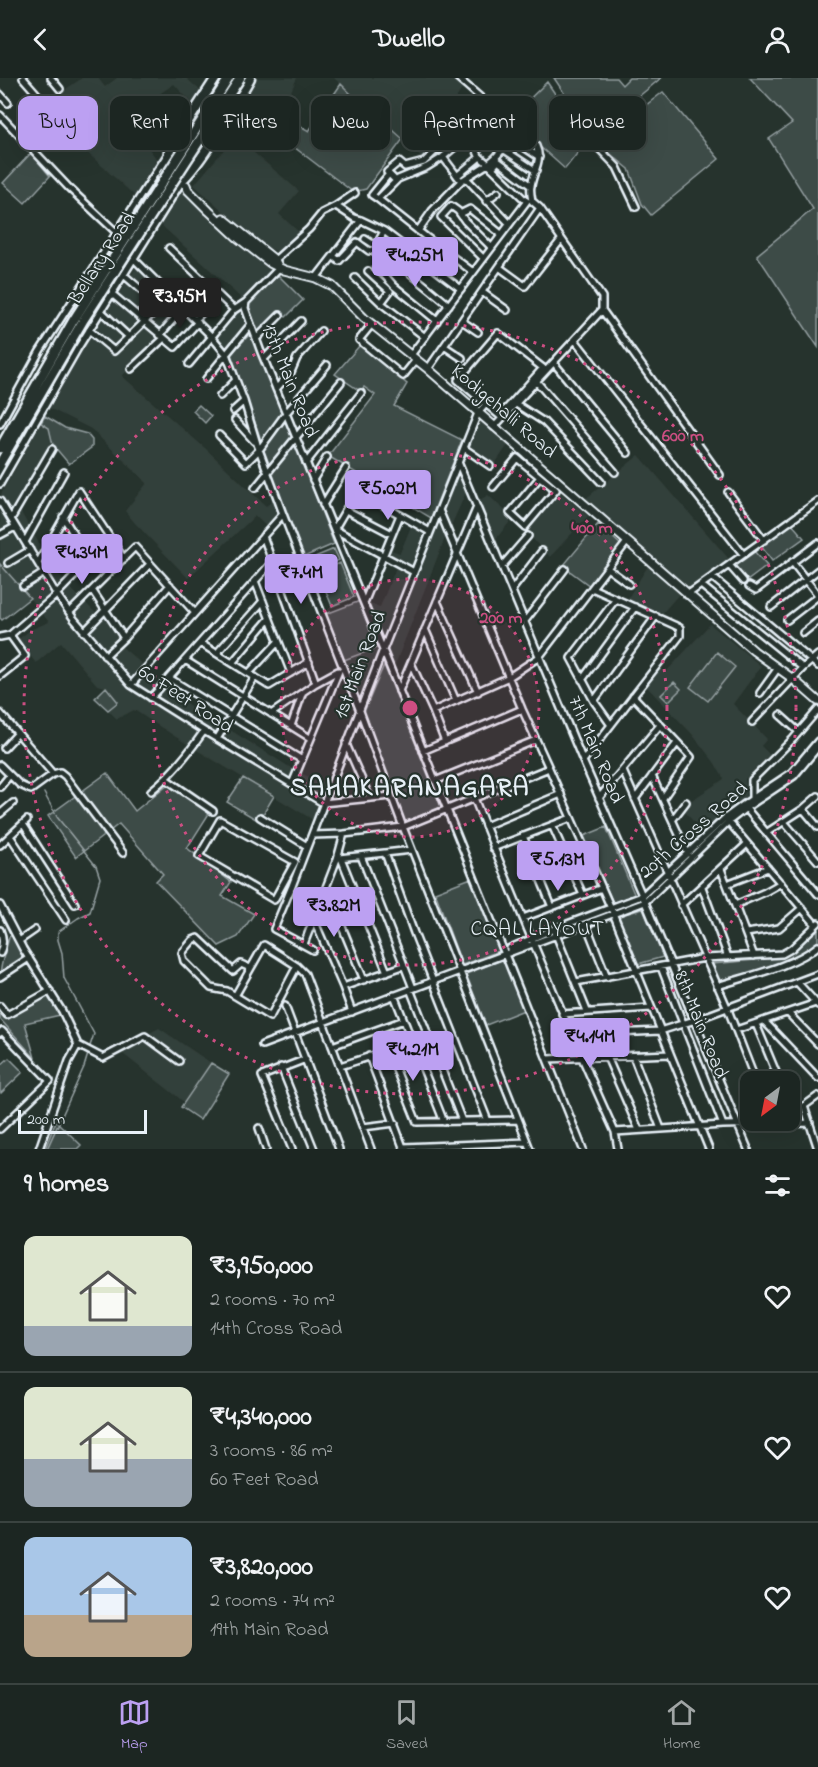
<!DOCTYPE html>
<meta charset="utf-8">
<style>
:root{--surface:#1c2622;--page:#252e2a;--text:#f1f3f6;--muted:#a0a5a5;--line:#3a4340;--accent:#bca0f2}
body{margin:0;font-family:"Indie Flower",sans-serif;background:var(--page);color:var(--text);height:100vh;display:flex;flex-direction:column;font-size:22px;white-space:nowrap}
*{box-sizing:border-box;margin:0}
p{font-size:20px;color:var(--muted)}
.icon{flex:none;width:33px;height:33px;fill:none;stroke:currentColor;stroke-width:2;stroke-linecap:round;stroke-linejoin:round}
.map{position:relative;height:1071px;overflow:hidden}
.panel{display:flex;flex-direction:column;background:var(--surface);flex:1}
.panel>*{flex:none}
.banner{position:absolute;left:18px;top:18px;width:783px;height:54px;display:flex;gap:12px}
.needle{width:39px;rotate:212deg}
.fabs{position:absolute;left:740px;top:993px;display:grid;gap:12px}
.fabs a{display:grid;place-items:center;width:60px;height:60px;border-radius:12px;background:var(--surface);box-shadow:0 6px 24px #0002,0 0 0 2px var(--line);font-size:30px}
.scale{position:absolute;left:18px;bottom:15px;width:129px;box-sizing:border-box;padding-left:6px;border:3px solid #e8f1f8;border-top:0;font-size:16px;line-height:21px;white-space:nowrap;color:#e8f1f8;-webkit-text-stroke:4px #26332d;paint-order:stroke}
.price{position:absolute;translate:-50% -51px;padding:0 14px;border-radius:6px;background:var(--accent);color:#111;font-size:20px;line-height:39px;filter:drop-shadow(0 2px 3px #0008)}
.price::after{content:'';position:absolute;left:50%;top:36px;width:18px;height:14px;margin-left:-9px;background:inherit;clip-path:polygon(0 0,100% 0,50% 100%)}
.price.on{background:#222;color:#fff}
ul{padding:0;list-style:none}
li{display:flex;align-items:center;gap:18px;height:150px;padding:0 24px}
li+li{border-top:2px solid var(--line)}
li span{display:grid;place-items:center;flex:none;width:168px;height:120px;border-radius:12px;color:#555}
li>.icon{margin-inline-start:auto}
span .icon{width:72px;height:72px;fill:#fffc;stroke-width:1}
li b{font-size:26px}
h2{display:flex;justify-content:space-between;align-items:center;height:72px;padding:0 24px;font-size:26px}
.tag{padding:0 21px;border-radius:12px;background:var(--surface);box-shadow:0 6px 24px #0002,0 0 0 2px var(--line);font-size:21px;line-height:54px}
.tag.on{background:var(--accent);color:#111}
header{display:flex;justify-content:space-between;align-items:center;height:78px;padding:0 24px;background:var(--surface);font-size:27px;font-weight:700}
.tabs{display:flex;justify-content:space-around;align-items:center;height:84px;border-top:2px solid var(--line);background:var(--surface);font-size:16px;color:var(--muted)}
.tabs a{display:grid;justify-items:center;gap:3px}
.tabs .on{color:var(--accent)}
.map>svg:first-child{display:block}
</style>
<header><svg class="icon" aria-label="back" viewBox="0 0 24 24"><path d="M15 5l-7 7 7 7"/></svg>Dwello<svg class="icon" aria-label="person" viewBox="0 0 24 24"><circle cx="12" cy="8" r="4"/><path d="M4 21q1-7 8-7t8 7"/></svg></header>
<div class="map">
<svg width="818" height="1071" viewBox="0 0 818 1071">
<rect width="100%" height="100%" fill="#26332d"/>
<filter id="ink" filterUnits="userSpaceOnUse"><feTurbulence type="fractalNoise" baseFrequency=".0167" numOctaves="2"/><feDisplacementMap in="SourceGraphic" scale="12" xChannelSelector="R" yChannelSelector="G"/><feConvolveMatrix kernelMatrix="1 2 1 2 8 2 1 2 1" color-interpolation-filters="sRGB"/></filter>
<g filter="url(#ink)">
<!-- built -->
<path fill="#333f3a" d="M82 0H98L105 9 117 0H186L202 14 194 28 174 6 126 39 158 83 135 118 38 30Z
M256 0H297L273 53 238 29Z
M334 0H452L463 10 450 29 466 42 424 83 411 69 412 68 403 61 376 37 368 33Z
M225 50 299 113 279 136 301 156 278 174 260 166 194 107 227 68 219 60Z
M181 114 187 115 270 193 242 221 161 147Z
M137 188 180 230 162 259 122 298 205 370 266 428 275 421 280 434 267 449 255 438 188 500 134 444 125 433 147 405 91 351 49 330 86 266Z
M238 231 242 235 247 247 226 272 215 259Z
M479 342 508 367 494 387 467 369Z
M41 345 49 350 53 367 12 437 0 418Z
M639 377 729 481 688 511 584 422Z
M458 392H461L468 410 451 448 444 430Z
M561 415 588 438 550 479 525 453Z
M488 417 513 440 495 462 478 423Z
M0 428 33 483 80 554 133 612 201 654 190 668 134 632 117 641 108 632 117 624 106 609 97 607 61 564 36 585 17 562 32 551 49 544 0 485Z
M19 431 30 450 25 460 14 441Z
M441 437 447 455 393 592 386 574Z
M412 446 426 454 411 489 385 477 388 471 400 475Z
M32 453 43 472 38 481 27 463Z
M45 474 65 505 59 512 39 484Z
M397 487 410 493 382 563 367 525 380 529Z
M648 488 680 515 659 539 626 523Z
M68 508 100 539 105 534 122 560 106 574 85 550 61 516Z
M710 546 761 588 733 626 767 661 761 668 770 677 745 701 747 709 746 721 740 723 703 755 681 729 724 701 714 684 692 656 646 608 659 589 666 594Z
M121 568 143 587 131 602 110 579Z
M379 569 362 614 355 612 344 582Z
M145 594 159 609 151 617 135 606Z
M163 612 223 647 217 657 155 620Z
M227 650 296 693 292 703 221 660Z
M204 656 321 728 315 743 195 671Z
M300 695 327 706 322 722 295 705Z
M159 950 211 985 184 1024 118 972Z"/>
<!-- green -->
<path fill="#3e4b47" stroke="#939ea0" stroke-width="1.5" d="M554 0H616L622 7 629 0H661L592 57Z
M750 0H818V269L757 177 813 131 769 61 792 45Z
M547 4 587 63 565 91 509 41Z
M341 6 368 33 376 37 403 61 366 111 353 114 273 53 281 37 309 53Z
M663 14 719 81 651 137 642 126 629 91 597 65Z
M31 75 50 98 25 125 3 105Z
M278 197 303 222 286 239 280 234 259 257 249 229 250 223Z
M252 254 283 335 261 362 231 276Z
M360 267 407 306 394 328 462 362 431 440 328 378 375 317 364 309 360 313 335 296Z
M199 327 211 338 205 345 193 333Z
M45 338 65 350 87 356 92 362V369L69 386 53 367 49 350 41 345Z
M286 342 293 360 269 390 263 373Z
M295 365 334 466 304 479 271 394Z
M598 446 622 468 590 508 563 488Z
M792 446 804 460 772 483 761 468Z
M334 471 339 482 320 490 315 479Z
M754 473 767 488 747 503 731 487Z
M340 485 354 519 332 528 318 494Z
M0 486 30 520 2 542 0 540Z
M360 523 379 569 344 582 326 536Z
M717 574 735 589 708 623 690 609Z
M384 587 441 729 405 745 364 634Z
M674 604 681 611 668 624 661 617Z
M106 609 118 624 108 632 95 620Z
M107 695 135 733 168 706 210 734 187 770 231 804 222 818 254 836 238 859 219 868 156 803 163 796 119 746 76 779 48 738Z
M243 700 274 718 259 743 227 724Z
M606 749 635 818 614 827 584 758Z
M471 800 499 873 462 887 435 814Z
M643 831 663 879 638 886 617 838Z
M818 852V863C791 886 754 893 720 904L712 886 775 880 790 873Z
M12 857 26 883 0 900C0 885 6 873 9 859Z
M504 881 524 932 486 947 466 896Z
M46 916 60 937 25 945 35 980 0 941V929L7 938Z
M9 980 23 994 1 1015 0 1013V988Z
M211 985 229 996 200 1042 181 1029Z
M56 1043 81 1067 77 1071H45Z"/>
<g fill="none" stroke-linecap="round" stroke-linejoin="round">
<!-- stream -->
<path stroke="#98a3a5" stroke-width="1.5" d="M44 715 57 739 96 788 100 800 90 834 78 840 58 854V862L62 875 64 900 94 956 89 971
M47 1071 84 989 88 976"/>
<!-- minor casing -->
<g stroke="#e8f1f8" stroke-width="10">
<path id="minor" d="M23 0 44 24
M51 0 60 11
M458 0 536 68C543 83 533 93 531 108 530 112 531 118 532 123L540 130 602 219V232L494 349
M0 16 8 25
M493 31 478 46 503 71 495 80 498 83
M0 37 69 110 116 154
M592 63 617 89 636 129
M443 79 470 56
M492 90 498 83 531 108
M536 93 503 71 512 61 539 79
M457 98 480 79
M466 100 509 145
M396 103 387 94 399 84 405 89 424 84 471 39 478 46 470 56 479 78 488 86 495 80
M378 121 372 117 389 96
M486 123 498 114
M336 128 355 115
M460 136 470 131 501 156
M384 153 376 168 392 178
M418 153 432 133 461 103
M365 161 376 168
M169 170 234 232
M333 178 339 183 357 164 369 173 372 172 388 183 393 181 449 227
M483 180 441 139 451 128 458 133 465 143 491 169
M134 181 212 259 226 276 244 323 257 366 283 436 360 633 403 749 530 1071
M275 182 309 151 322 135 336 128 354 140 361 142 384 153 461 211
M499 189 525 208 561 162
M380 192 394 208 437 243
M368 193 390 213 381 225
M473 194 426 159 378 121 398 101 427 89 443 79 461 103 488 86 526 123
M124 197 161 229
M316 200 361 142
M355 200 381 225 425 259
M482 214 507 232
M112 216 175 269 198 244
M246 224 245 230 261 274 383 572 583 1071
M602 232 720 397
M101 233 129 259
M195 242 218 217
M462 243 478 254
M372 246 359 262 403 298 416 282
M89 252 114 273 171 218
M498 255 543 290 500 338 458 302Z
M160 257 183 230
M256 261 280 237
M575 262 743 476
M444 268 462 280
M411 277 527 123
M264 281 301 243
M554 285 628 375
M189 286 234 232 246 224 279 190
M131 291 164 260
M428 291 540 130
M206 301 251 246
M536 303 615 394
M276 311 291 294 297 280 321 253
M220 318 236 302
M516 326 544 344 601 404
M233 333 244 323
M235 342 254 363
M0 346 40 273 167 77
M219 357 246 385 259 372 286 335 327 287
M464 370 490 388
M458 384 583 683 645 824 748 1071
M306 385 361 315
M313 402 327 379
M0 406 78 270 181 105
M493 409 517 380 556 412 525 449 510 435 540 399
M255 410 341 304
M728 414 764 462
M0 423 57 517 74 541 131 607 204 653 323 725
M323 427 346 390
M346 432 392 456
M439 432 522 631 549 690
M11 441 52 371
M335 450 357 412 430 454
M334 451 414 494
M0 457 15 449
M263 458 316 605
M50 462 75 498
M25 464 64 394
M792 484 818 517
M8 485 30 472
M38 485 79 413 124 481
M729 487 743 503
M502 488 528 458
M607 490 629 506
M712 499 818 588
M255 503 291 595
M701 507 803 590
M23 508 44 495
M749 508 756 512 818 465
M92 512 124 560
M512 512 542 473
M687 517 818 423
M437 523 478 614
M364 525 400 437
M771 529 818 492
M70 534 135 469 195 535
M787 542 818 518
M525 543 565 491
M425 551 456 623
M84 554 150 486
M803 555 818 543
M0 559 10 557
M200 565 269 608 309 584
M217 575 263 523
M105 578 124 560 170 507
M185 582 310 660
M232 585 269 541
M411 585 433 633 445 664
M249 595 278 564
M0 598 25 578 10 557 54 519 90 482 63 439
M169 600 302 682
M582 602 635 529
M131 607 283 436
M399 613 477 429
M760 615 778 590
M633 618 691 679 663 720
M151 620 273 483
M594 623 656 538
M433 633 509 599 539 579 627 464
M0 635 53 696 31 712 20 707 0 687
M271 636 316 605 338 593
M780 637 799 654
M752 644 803 590 818 577
M611 647 594 623 571 580 616 521
M291 648 302 616
M217 661 255 599
M346 666 370 720
M4 670 17 656
M423 673 522 631
M583 683 680 558V550L674 547 592 510
M623 693 727 929 756 1004
M53 696 60 694 65 698 123 775
M652 698 688 776
M166 701 213 733
M435 703 536 662
M292 706 339 593
M0 709 10 697
M151 713C172 696 188 676 204 653
M474 720C519 832 565 944 615 1054L723 1047 661 889
M599 720 660 647
M635 721 677 665
M752 721V702L793 661 818 632
M323 725 391 718
M744 728 818 816
M803 731 818 749
M0 736 13 725
M260 739 307 768
M673 741 686 724
M220 742 295 784 274 822 199 778Z
M728 743 816 847
M784 744 818 783
M23 746 75 826
M552 747 583 817
M485 748 561 716
M766 755 803 731 818 718
M312 757 344 756 403 749 549 690 613 835 709 1071
M10 758 66 842
M523 758 552 829
M0 767 27 742
M493 770 571 740
M385 775 414 855 488 1043
M361 778 413 910
M339 780 412 772
M341 780 387 894
M721 791 754 878
M727 806 768 790
M702 809 728 879
M326 810 364 902
M0 827 23 871 62 933 78 967 69 983 39 1071
M681 827 747 766
M735 827 765 814 781 805
M523 840 602 810
M314 842 343 909 352 934
M586 846 607 899
M0 852C3 859 3 868 0 875
M555 854 587 933
M746 855 779 850 802 830
M19 863 35 852
M304 866 337 781 344 756
M313 872 274 851 292 808 383 572 478 335 486 326
M510 873V870L554 851 642 818 725 740 743 727 791 695 818 663
M250 890 241 886 233 893 198 860 193 862 182 875 184 883 211 910 227 913 270 939 297 888
M0 899 29 880
M576 904 705 880 782 876 791 871 818 845
M797 904 818 927
M717 908C748 898 794 888 818 868
M343 909 403 888
M410 911 462 1043
M394 917 444 1044
M235 918 264 867 297 888 305 896 371 1071
M0 928 7 937 50 913
M285 928 339 1071
M788 935 818 966
M562 936 651 930
M764 943 818 1000
M756 946 780 1004
M736 952 816 925
M0 955 2 953 50 1003 0 1051
M571 957 660 953 695 942 818 896
M78 967 103 980 145 958 179 983
M262 967 645 824 728 744 746 730 794 698 818 669
M332 968 404 942
M388 972 417 1044 518 1042
M369 978 403 1069
M633 978 661 1051
M607 979 639 1052
M547 981 670 976
M340 988 412 965
M281 989 314 1071
M789 1026 797 1044
M723 1047 810 1045
M363 1049 395 1045
M259 1050 266 1071
M615 1054 618 1071
M403 1069 527 1064
M292 1071 262 998 306 981
M818 1071 804 1028 818 1018"/>
</g>
<!-- major casing -->
<g stroke="#e8f1f8" stroke-width="11">
<path id="major" d="M186 107 188 112 209 133 238 160 270 185 284 192 316 200 332 208 364 240 428 291 754 573 793 601 818 623
M223 140 275 182 279 190"/>
</g>
<!-- highway casing -->
<g stroke="#e8f1f8" stroke-width="13">
<path id="highway" d="M162 99 166 93 169 73 216 0
M160 131 178 105C196 95 238 21 250 0"/>
</g>
<!-- minor -->
<use href="#minor" stroke="#26332d" stroke-width="5"/>
<!-- major -->
<use href="#major" stroke="#26332d" stroke-width="7"/>
<!-- highway -->
<use href="#highway" stroke="#26332d" stroke-width="8"/>
<!-- highway-bridge casing -->
<g stroke="#e8f1f8" stroke-width="13" stroke-linecap="butt">
<path id="highway-bridge" d="M0 370 73 243 229 0
M0 385 84 241 240 0"/>
</g>
<!-- highway-bridge -->
<use href="#highway-bridge" stroke="#26332d" stroke-width="8"/>
</g>
</g>
<!-- distance rings -->
<circle cx="410" cy="630" r="129" fill="#cc4e82" fill-opacity=".12"/>
<g fill="none" stroke="#cc4e82" stroke-width="3" stroke-dasharray="3 6">
<circle cx="410" cy="630" r="129"/>
<circle cx="410" cy="630" r="257"/>
<circle cx="410" cy="630" r="386"/>
</g>
<g text-anchor="middle" dominant-baseline="central" stroke-width="4.5" stroke-linejoin="round" paint-order="stroke">
<!-- street labels -->
<g font-size="20" fill="#e8f1f8" stroke="#26332d">
<text transform="translate(103 181) rotate(-57)">Bellary Road</text>
<text transform="translate(289 303) rotate(68)">13th Main Road</text>
<text transform="translate(503 334) rotate(41)">Kodigehalli Road</text>
<text transform="translate(361 587) rotate(-69)">1st Main Road</text>
<text transform="translate(185 622) rotate(33)">60 Feet Road</text>
<text transform="translate(595 672) rotate(67)">7th Main Road</text>
<text transform="translate(694 753) rotate(-41)">20th Cross Road</text>
<text transform="translate(700 947) rotate(68)">8th Main Road</text>
</g>
<!-- neighbourhood labels -->
<g font-size="21" letter-spacing="1.5" fill="#e8f1f8" stroke="#26332d">
<text x="538" y="852">CQAL LAYOUT</text>
</g>
<!-- district labels -->
<g font-size="26" font-weight="bold" letter-spacing="1.5" fill="#e8f1f8" stroke="#26332d">
<text x="410" y="711">SAHAKARANAGARA</text>
</g>
</g>
<circle cx="410" cy="630" r="9" fill="#cc4e82" stroke="#26332d" stroke-width="3"/>
<g font-size="18" text-anchor="middle" font-weight="bold" fill="#cc4e82" stroke="#26332d" stroke-width="4.5" stroke-linejoin="round" paint-order="stroke">
<text x="683" y="363">600 m</text>
<text x="592" y="455">400 m</text>
<text x="501" y="545">200 m</text>
</g>
</svg>
<div class="fabs">
<a><svg class="needle" viewBox="-14 -14 28 28"><path d="M0-13l5 13h-10z" fill="#e53935"/><path d="M0 13l5-13h-10z" fill="#a0a5a5"/></svg></a>
</div>
<div class="scale">200 m</div>
<b class="price" style="left:415px;top:210px">₹4.25M</b>
<b class="price on" style="left:180px;top:251px">₹3.95M</b>
<b class="price" style="left:388px;top:443px">₹5.02M</b>
<b class="price" style="left:82px;top:507px">₹4.34M</b>
<b class="price" style="left:301px;top:527px">₹7.4M</b>
<b class="price" style="left:558px;top:814px">₹5.13M</b>
<b class="price" style="left:334px;top:860px">₹3.82M</b>
<b class="price" style="left:590px;top:991px">₹4.14M</b>
<b class="price" style="left:413px;top:1004px">₹4.21M</b>
<div class="banner">
<a class="tag on">Buy</a>
<a class="tag">Rent</a>
<a class="tag">Filters</a>
<a class="tag">New</a>
<a class="tag">Apartment</a>
<a class="tag">House</a>
</div>
</div>
<section class="panel">
<h2>9 homes<svg class="icon" aria-label="filters" viewBox="0 0 24 24"><path d="M4 7h16M4 17h16"/><circle cx="9" cy="7" r="2"/><circle cx="15" cy="17" r="2"/></svg></h2>
<ul>
<li><span style="background:linear-gradient(#dfe7d0 75%,#9aa5b1 0)"><svg class="icon" aria-label="home" viewBox="0 0 24 24"><path d="M3 11l9-7 9 7M6 9v11h12V9"/></svg></span><div><b>₹3,950,000</b><p>2 rooms · 70 m²</p><p>14th Cross Road</p></div><svg class="icon" aria-label="heart" viewBox="0 0 24 24"><path d="M12 20l-8-8c-3-5 5-10 8-4 3-6 11-1 8 4z"/></svg></li>
<li><span style="background:linear-gradient(#dfe7d0 60%,#9aa5b1 0)"><svg class="icon" aria-label="home" viewBox="0 0 24 24"><path d="M3 11l9-7 9 7M6 9v11h12V9"/></svg></span><div><b>₹4,340,000</b><p>3 rooms · 86 m²</p><p>60 Feet Road</p></div><svg class="icon" aria-label="heart" viewBox="0 0 24 24"><path d="M12 20l-8-8c-3-5 5-10 8-4 3-6 11-1 8 4z"/></svg></li>
<li><span style="background:linear-gradient(#a9c7e8 65%,#b9a48a 0)"><svg class="icon" aria-label="home" viewBox="0 0 24 24"><path d="M3 11l9-7 9 7M6 9v11h12V9"/></svg></span><div><b>₹3,820,000</b><p>2 rooms · 74 m²</p><p>19th Main Road</p></div><svg class="icon" aria-label="heart" viewBox="0 0 24 24"><path d="M12 20l-8-8c-3-5 5-10 8-4 3-6 11-1 8 4z"/></svg></li>
</ul>
</section>
<nav class="tabs">
<a class="on"><svg class="icon" aria-label="map" viewBox="0 0 24 24"><path d="M3 6l6-2 6 2 6-2v14l-6 2-6-2-6 2zM9 4v14M15 6v14"/></svg>Map</a>
<a><svg class="icon" aria-label="saved" viewBox="0 0 24 24"><path d="M7 4h10v16l-5-4-5 4z"/></svg>Saved</a>
<a><svg class="icon" aria-label="home" viewBox="0 0 24 24"><path d="M3 11l9-7 9 7M6 9v11h12V9"/></svg>Home</a>
</nav>
